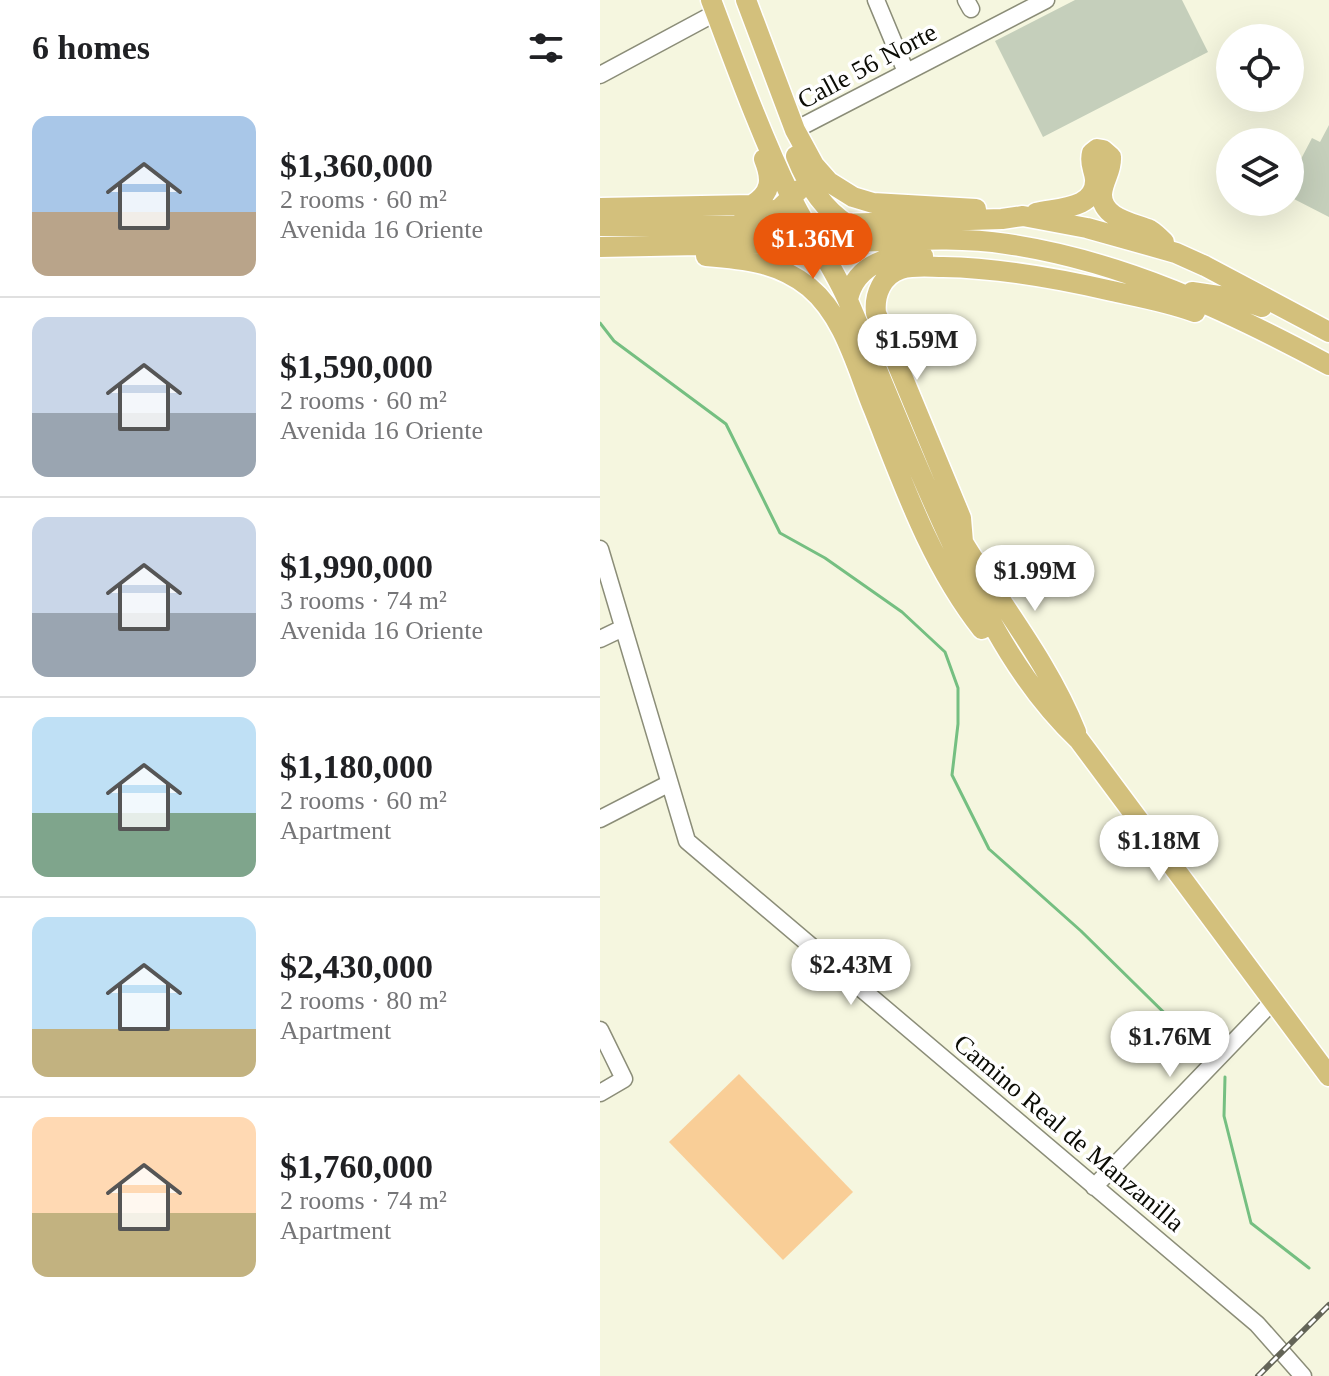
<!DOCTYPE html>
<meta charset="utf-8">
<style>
:root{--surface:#fff;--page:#f2f2f2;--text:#202124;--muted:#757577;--line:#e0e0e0;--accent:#ea580c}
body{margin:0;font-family:Georgia,serif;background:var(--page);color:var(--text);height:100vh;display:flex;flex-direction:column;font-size:30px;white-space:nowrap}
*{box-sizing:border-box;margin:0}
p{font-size:26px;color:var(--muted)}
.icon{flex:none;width:44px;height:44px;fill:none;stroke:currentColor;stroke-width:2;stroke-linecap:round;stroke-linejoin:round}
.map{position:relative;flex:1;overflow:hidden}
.sheet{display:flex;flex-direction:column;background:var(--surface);width:600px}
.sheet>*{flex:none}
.controls{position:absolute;left:616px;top:24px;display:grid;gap:16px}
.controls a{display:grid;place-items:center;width:88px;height:88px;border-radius:50%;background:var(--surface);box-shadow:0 8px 32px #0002;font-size:40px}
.price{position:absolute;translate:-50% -68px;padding:0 18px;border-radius:28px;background:#fff;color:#222;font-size:26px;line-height:52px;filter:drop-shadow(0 2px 4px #0008)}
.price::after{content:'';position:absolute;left:50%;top:48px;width:24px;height:18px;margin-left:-12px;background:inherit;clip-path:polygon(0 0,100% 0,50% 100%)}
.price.active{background:var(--accent);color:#fff}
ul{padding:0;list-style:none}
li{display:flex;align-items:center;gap:24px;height:200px;padding:0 32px}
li+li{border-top:2px solid var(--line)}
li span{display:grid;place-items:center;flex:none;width:224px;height:160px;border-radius:16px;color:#555}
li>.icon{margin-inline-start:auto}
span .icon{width:96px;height:96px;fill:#fffc;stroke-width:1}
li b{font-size:34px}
h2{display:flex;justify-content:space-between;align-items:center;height:96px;padding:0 32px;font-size:34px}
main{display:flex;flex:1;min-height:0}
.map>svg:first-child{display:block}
</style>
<main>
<section class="sheet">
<h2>6 homes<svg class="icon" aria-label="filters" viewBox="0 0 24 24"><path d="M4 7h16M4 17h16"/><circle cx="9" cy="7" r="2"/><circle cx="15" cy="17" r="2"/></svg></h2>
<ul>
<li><span style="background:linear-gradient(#a9c7e8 60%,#b9a48a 0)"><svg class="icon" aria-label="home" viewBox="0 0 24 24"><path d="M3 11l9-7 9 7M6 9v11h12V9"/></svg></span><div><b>$1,360,000</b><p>2 rooms · 60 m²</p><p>Avenida 16 Oriente</p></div></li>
<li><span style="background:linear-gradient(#c9d6e8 60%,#9aa5b1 0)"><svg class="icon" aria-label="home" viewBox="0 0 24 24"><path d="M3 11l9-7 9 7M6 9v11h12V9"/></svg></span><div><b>$1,590,000</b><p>2 rooms · 60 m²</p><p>Avenida 16 Oriente</p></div></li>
<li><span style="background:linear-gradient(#c9d6e8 60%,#9aa5b1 0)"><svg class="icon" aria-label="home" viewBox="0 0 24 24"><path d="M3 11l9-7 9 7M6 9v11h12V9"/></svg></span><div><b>$1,990,000</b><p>3 rooms · 74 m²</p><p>Avenida 16 Oriente</p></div></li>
<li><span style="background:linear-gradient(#bfe0f5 60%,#7fa58c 0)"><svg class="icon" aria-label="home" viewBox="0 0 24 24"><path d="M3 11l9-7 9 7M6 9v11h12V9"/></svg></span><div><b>$1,180,000</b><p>2 rooms · 60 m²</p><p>Apartment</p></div></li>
<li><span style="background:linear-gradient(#bfe0f5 70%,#c2b280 0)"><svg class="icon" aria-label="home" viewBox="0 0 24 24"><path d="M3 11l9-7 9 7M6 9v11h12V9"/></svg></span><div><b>$2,430,000</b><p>2 rooms · 80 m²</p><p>Apartment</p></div></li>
<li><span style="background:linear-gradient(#ffd9b3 60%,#c2b280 0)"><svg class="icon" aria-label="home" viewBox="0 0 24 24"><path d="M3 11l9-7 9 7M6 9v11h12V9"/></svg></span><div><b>$1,760,000</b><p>2 rooms · 74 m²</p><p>Apartment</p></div></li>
</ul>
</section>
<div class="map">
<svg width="729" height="1376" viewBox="0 0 729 1376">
<rect width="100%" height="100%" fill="#f5f6df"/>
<!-- green -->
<path fill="#f9ce97" d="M139 1074 253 1192 183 1260 69 1142Z"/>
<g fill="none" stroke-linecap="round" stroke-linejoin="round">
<!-- stream -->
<path stroke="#75bf81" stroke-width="3" d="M0 323 14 341 126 424 180 533 225 558 302 612 345 652 358 688V724L352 775 389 849 481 931 599 1047
M625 1077 624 1116 651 1223 709 1268"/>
</g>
<!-- building -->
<path fill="#c5cfbb" d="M475 0H582L608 52 443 137 395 41Z
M729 125V217L690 197V180L712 138 720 142Z"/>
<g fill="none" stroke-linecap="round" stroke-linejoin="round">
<!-- minor casing -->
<g stroke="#8b8d78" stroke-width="19">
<path id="minor" d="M276 0 306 72
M366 0 371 9
M0 75 106 18
M195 130 446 0
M0 549 87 841 657 1324 703 1376
M0 639 23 628
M0 819 68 784
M0 1030 24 1079 0 1093
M494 1187 674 1000"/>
</g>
<!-- major casing -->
<g stroke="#fff" stroke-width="23">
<path id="major" d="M111 0C136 66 160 133 191 197 208 233 233 265 249 303 285 387 317 471 357 554 389 622 424 688 479 740L729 1076
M146 0 195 130 214 165 229 182 253 197 273 203 376 209
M196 156C207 184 223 209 248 225
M0 208 152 205C172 193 172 179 164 159
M436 213C455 208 497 210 495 179 494 169 489 164 492 153L497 149 503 150 511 157C512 171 503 180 502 194 501 218 533 223 550 230 555 233 560 238 564 242
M144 218 179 209 199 190
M0 226H171L402 219 423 216 487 228 576 253 605 266 729 332
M0 247C83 245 166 243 249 242 301 241 355 236 407 244 522 261 627 310 729 365
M106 256C144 259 178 262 209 287 245 317 257 369 274 410 304 486 331 564 382 629
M592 292 639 299 662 307
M248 299C256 263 291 254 323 256
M363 542 361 518 276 313C274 295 282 275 301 269 314 265 330 267 343 267 401 268 456 278 512 291 540 297 568 302 595 312
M364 544C402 606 449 664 476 732"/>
</g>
<!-- minor -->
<use href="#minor" stroke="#fff" stroke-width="16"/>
<!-- major -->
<use href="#major" stroke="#d3c07c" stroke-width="20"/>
<!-- rail casing -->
<g stroke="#636457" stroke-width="6">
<path id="rail" d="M658 1376 729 1305"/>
</g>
<!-- rail -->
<use href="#rail" stroke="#fff" stroke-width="3" stroke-dasharray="9" stroke-linecap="butt"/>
</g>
<g text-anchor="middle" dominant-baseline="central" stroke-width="7" stroke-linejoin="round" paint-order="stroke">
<!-- street labels -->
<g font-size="26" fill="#0b0c05" stroke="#fff">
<text transform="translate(267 66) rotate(-28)">Calle 56 Norte</text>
<text transform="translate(469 1133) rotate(40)">Camino Real de Manzanilla</text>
</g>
</g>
</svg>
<div class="controls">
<a><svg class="icon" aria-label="locate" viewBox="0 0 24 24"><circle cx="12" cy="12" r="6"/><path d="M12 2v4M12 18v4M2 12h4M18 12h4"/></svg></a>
<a><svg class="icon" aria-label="layers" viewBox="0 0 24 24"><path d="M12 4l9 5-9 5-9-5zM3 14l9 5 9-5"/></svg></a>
</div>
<b class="price active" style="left:213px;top:281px">$1.36M</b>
<b class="price" style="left:317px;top:382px">$1.59M</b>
<b class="price" style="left:435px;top:613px">$1.99M</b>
<b class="price" style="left:559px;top:883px">$1.18M</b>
<b class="price" style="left:251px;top:1007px">$2.43M</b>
<b class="price" style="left:570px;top:1079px">$1.76M</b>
</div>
</main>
